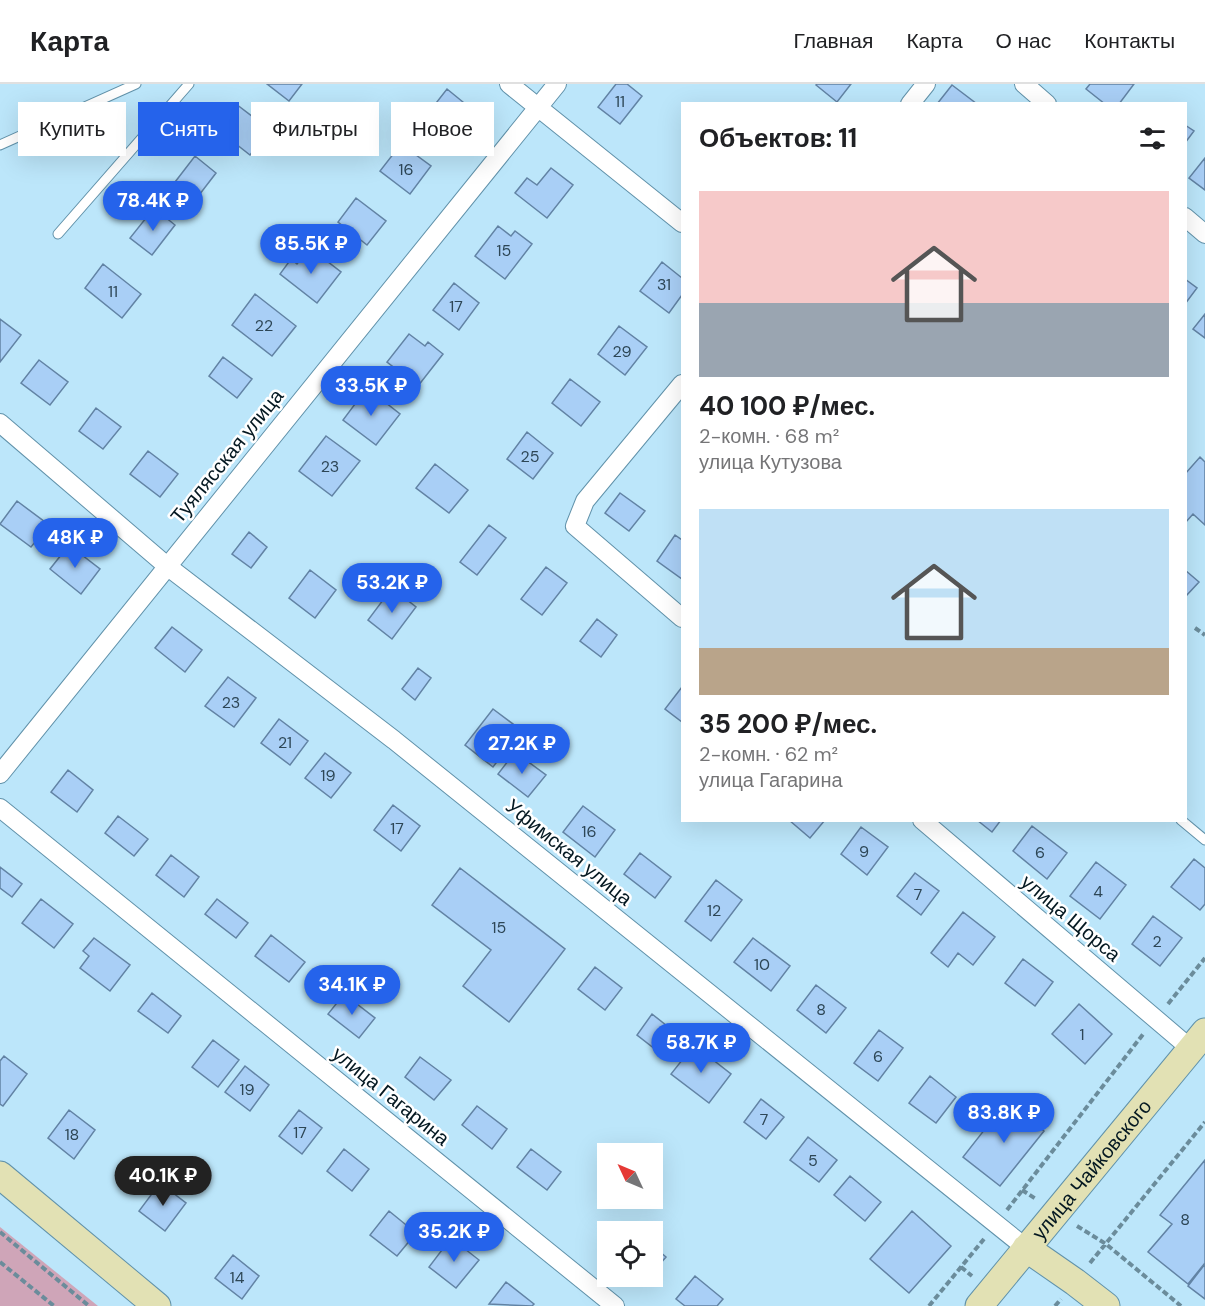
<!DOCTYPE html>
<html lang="ru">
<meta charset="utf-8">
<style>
:root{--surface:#fff;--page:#f2f2f2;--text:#202124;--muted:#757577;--line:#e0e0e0;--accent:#2563eb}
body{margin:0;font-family:"DM Sans",sans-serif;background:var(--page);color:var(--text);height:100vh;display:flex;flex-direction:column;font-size:22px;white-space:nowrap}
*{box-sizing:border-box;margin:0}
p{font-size:20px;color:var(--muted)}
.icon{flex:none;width:33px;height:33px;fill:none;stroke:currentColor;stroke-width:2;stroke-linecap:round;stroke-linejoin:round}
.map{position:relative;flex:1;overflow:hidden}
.sheet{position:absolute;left:681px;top:18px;width:506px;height:720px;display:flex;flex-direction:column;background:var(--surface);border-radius:0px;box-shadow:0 6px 24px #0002}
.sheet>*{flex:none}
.banner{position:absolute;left:18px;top:18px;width:570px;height:54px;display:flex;gap:12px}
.needle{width:39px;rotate:314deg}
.buttons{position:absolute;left:597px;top:1059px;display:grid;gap:12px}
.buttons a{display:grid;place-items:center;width:66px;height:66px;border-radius:0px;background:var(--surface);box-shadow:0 6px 24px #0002;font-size:30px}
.price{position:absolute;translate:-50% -51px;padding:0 14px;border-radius:21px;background:var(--accent);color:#fff;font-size:20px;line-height:39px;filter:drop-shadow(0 2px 3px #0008)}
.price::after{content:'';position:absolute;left:50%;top:36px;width:18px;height:14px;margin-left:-9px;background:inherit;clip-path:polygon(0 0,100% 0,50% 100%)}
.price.selected{background:#222;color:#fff}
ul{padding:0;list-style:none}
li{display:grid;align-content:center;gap:12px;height:318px;padding:0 18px}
li span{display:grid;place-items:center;height:186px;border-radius:0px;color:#555}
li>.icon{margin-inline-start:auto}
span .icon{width:108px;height:108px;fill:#fffc;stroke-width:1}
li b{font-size:26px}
h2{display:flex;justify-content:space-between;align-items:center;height:72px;padding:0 18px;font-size:26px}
.tag{padding:0 21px;border-radius:0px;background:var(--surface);box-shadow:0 6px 24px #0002;font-size:21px;line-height:54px}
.tag.selected{background:var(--accent);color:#fff}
header{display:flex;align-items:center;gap:36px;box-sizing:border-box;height:84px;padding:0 30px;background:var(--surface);border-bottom:2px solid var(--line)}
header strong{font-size:28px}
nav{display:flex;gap:33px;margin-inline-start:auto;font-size:21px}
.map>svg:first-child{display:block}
</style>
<header>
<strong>Карта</strong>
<nav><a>Главная</a><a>Карта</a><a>О нас</a><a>Контакты</a></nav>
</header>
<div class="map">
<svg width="1205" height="1222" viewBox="0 0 1205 1222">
<rect width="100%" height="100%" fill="#bce6fa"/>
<!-- green -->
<path fill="#cfa5b8" d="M0 1143 98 1222H0Z"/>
<!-- building -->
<path fill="#a9cff6" stroke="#6283a4" stroke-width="1.5" d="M267 0H302L289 17Z
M616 0H627L642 12 620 40 598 23Z
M817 0H851L837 18 816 1Z
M1090 0H1134L1119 20H1105L1086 5Z
M952 1 977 20H937Z
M447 5 474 27 450 58 422 37Z
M236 20 270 46 250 71 217 45Z
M1185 41 1194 47 1185 59Z
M401 60 431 82 410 110 380 87Z
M195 72 216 89 193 119 172 102Z
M1205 74V106L1189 94Z
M551 84 573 101 547 134 515 109 527 94 537 101Z
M356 114 386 137 367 161 338 138Z
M154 124 175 141 152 171 130 154Z
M498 142 511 152 515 147 532 160 505 195 475 172Z
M310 164 341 188 317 219 280 190 291 175 297 180Z
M662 178 682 194V211L669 229 640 207Z
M103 180 141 210 122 234 85 204Z
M1185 195 1197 204 1185 220Z
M454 199 479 219 459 246 433 226Z
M255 210 296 242 272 272 232 241Z
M1205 230V254L1193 245Z
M0 235 21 251 0 278Z
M619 242 647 263 625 291 598 270Z
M409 250 425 262 428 258 443 270 418 302 387 278Z
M223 273 252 295 237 314 209 292Z
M39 276 68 298 50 321 21 299Z
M570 295 600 318 581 342 552 319Z
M367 304 400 330 376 361 343 336Z
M96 324 121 343 103 365 79 347Z
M527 348 553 369 533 395 507 375Z
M326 352 360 377 332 412 299 387Z
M148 367 178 390 160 413 130 390Z
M1200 373 1205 378V441L1193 430 1185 439V390Z
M435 380 468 406 449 429 416 404Z
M620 409 645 427 629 447 605 429Z
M17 417 49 441 31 463 0 440Z
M489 441 506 454 477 491 460 478Z
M249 448 267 463 251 484 232 470Z
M675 451 682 456V495L657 477Z
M69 461 100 485 81 510 50 485Z
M546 483 567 499 542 531 521 515Z
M310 486 336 506 315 534 289 514Z
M1185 486 1199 498 1185 513Z
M392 504 416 523 392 555 368 536Z
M597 535 617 551 601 573 580 557Z
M172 543 202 566 185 588 155 564Z
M418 584 431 594 415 616 402 605Z
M228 593 256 614 234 643 205 622Z
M682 603V638L665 625Z
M493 625 521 646 493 683 465 661Z
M279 635 308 657 290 681 261 659Z
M515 668 546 691 528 713 498 690Z
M325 669 351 689 331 714 305 694Z
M68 686 93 706 77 728 51 708Z
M393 721 420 742 401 767 374 746Z
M583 722 615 746 595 773 563 748Z
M118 732 148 755 134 772 105 749Z
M789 736H825L810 754Z
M977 736H1001L992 748Z
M1032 742 1067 769 1047 795 1013 767Z
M861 743 888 763 867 791 841 770Z
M640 769 671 793 655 814 624 790Z
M171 771 199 793 184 813 156 791Z
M1194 775 1205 784V820L1200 826 1171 803Z
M1096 778 1126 801 1100 835 1070 812Z
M0 783 22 800 12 813 0 804Z
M460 784 565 865 509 938 463 902 491 866 432 821Z
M915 789 939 807 921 831 897 812Z
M716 796 742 816 711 857 685 837Z
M41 815 73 840 54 864 22 839Z
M217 815 248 839 236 854 205 830Z
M963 828 995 853 973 881 958 869 948 883 931 869Z
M1153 832 1182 854 1160 882 1132 860Z
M271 851 305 878 289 898 255 872Z
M94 854 130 881 110 907 80 884 89 872 83 867Z
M753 854 790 882 771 907 734 878Z
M1023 875 1053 898 1035 922 1005 899Z
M595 883 622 904 605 926 578 905Z
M816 901 846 924 826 949 797 926Z
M152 909 181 932 168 949 138 927Z
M344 910 375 934 359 954 328 930Z
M1079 920 1112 950 1085 980 1052 950Z
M652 930 676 949 660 969 637 951Z
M879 946 903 964 878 997 854 979Z
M213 956 239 976 218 1003 192 983Z
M694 961 731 990 709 1019 671 990Z
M4 972 27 990 3 1022 0 1020V977Z
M420 973 451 996 434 1016 405 993Z
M245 982 269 1001 250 1027 225 1008Z
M930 992 956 1013 936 1039 909 1019Z
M761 1015 784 1033 766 1055 744 1038Z
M1007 1017 1044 1047 1000 1102 963 1073Z
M477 1022 507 1045 492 1065 462 1041Z
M69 1026 95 1046 74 1075 48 1054Z
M299 1026 322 1044 302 1070 279 1052Z
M808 1053 837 1076 819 1098 790 1076Z
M344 1065 369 1085 352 1107 327 1087Z
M531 1065 561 1088 547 1106 517 1083Z
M1205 1076V1179L1188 1200 1148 1168 1172 1140 1160 1131Z
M850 1092 881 1118 865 1137 834 1111Z
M160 1099 186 1119 165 1147 139 1127Z
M389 1127 416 1149 397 1172 370 1151Z
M912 1127 951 1162 909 1209 870 1175Z
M451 1154 479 1176 456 1204 429 1183Z
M652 1161 666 1173 652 1189Z
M233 1171 259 1192 242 1215 215 1194Z
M1205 1180V1215L1188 1202Z
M695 1192 723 1215 717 1222H685L676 1215Z
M506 1198 534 1220 532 1222 489 1220Z"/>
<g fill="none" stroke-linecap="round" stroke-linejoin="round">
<!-- lane casing -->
<g stroke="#6192aa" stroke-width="11">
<path id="lane" d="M0 61 136 0
M58 150 189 0
M1181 736 1205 756"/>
</g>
<!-- street casing -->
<g stroke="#6192aa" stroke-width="20">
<path id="street" d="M509 0 682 139
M1024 0 1047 20
M910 20 926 0
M1185 133 1205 150
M682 300 585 417 575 442 682 534
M0 339 167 482 394 656 1026 1164
M0 690 557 0
M0 724 615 1222
M922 736 1191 965"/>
</g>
<!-- secondary casing -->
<g stroke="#6192aa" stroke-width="29">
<g id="secondary">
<path d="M0 1091 157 1222"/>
<path d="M1026 1164 1075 1198 1106 1222"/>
<path id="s1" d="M979 1222 1205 948"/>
</g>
</g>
<!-- path -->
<path stroke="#6b8c9b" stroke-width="4" stroke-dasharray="6 3" stroke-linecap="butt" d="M1195 544 1205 551
M1168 920 1205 874
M1022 1106 1036 1115
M1007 1126 1144 949
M1077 1142 1106 1160 1181 1222
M0 1148 89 1222
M0 1178 54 1222
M1090 1179 1205 1038
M961 1183 972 1192
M929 1222 984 1155
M1055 1222 1061 1215"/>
<!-- lane -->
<use href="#lane" stroke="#fff" stroke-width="9"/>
<!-- street -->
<use href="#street" stroke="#fff" stroke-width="18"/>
<!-- secondary -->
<use href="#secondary" stroke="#e2e1b4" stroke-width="27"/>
</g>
<g text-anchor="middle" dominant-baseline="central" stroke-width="5" stroke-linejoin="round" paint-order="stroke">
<!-- number labels -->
<g font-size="16" fill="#2d4656">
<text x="620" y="17">11</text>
<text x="406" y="85">16</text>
<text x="504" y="166">15</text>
<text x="664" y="200">31</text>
<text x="113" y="207">11</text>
<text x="456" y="222">17</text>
<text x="264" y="241">22</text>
<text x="622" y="267">29</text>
<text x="530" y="372">25</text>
<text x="330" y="382">23</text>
<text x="231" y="618">23</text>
<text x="285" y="658">21</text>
<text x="328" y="691">19</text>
<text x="397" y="744">17</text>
<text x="589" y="747">16</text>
<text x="864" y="767">9</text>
<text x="1040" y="768">6</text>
<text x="1098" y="807">4</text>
<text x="918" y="810">7</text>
<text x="714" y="826">12</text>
<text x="499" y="843">15</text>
<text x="1157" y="857">2</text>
<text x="762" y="880">10</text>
<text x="821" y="925">8</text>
<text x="1082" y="950">1</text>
<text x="878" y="972">6</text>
<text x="247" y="1005">19</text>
<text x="764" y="1035">7</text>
<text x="300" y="1048">17</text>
<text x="72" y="1050">18</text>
<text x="813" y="1076">5</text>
<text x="1185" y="1135">8</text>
<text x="237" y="1193">14</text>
</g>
<!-- street labels -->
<g font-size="20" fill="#041821" stroke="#fff">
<text transform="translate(227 372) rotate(-51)">Туялясская улица</text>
<text transform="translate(569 768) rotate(39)">Уфимская улица</text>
<text transform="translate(1071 834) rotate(40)">улица Щорса</text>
<text transform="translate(391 1012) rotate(39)">улица Гагарина</text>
<text stroke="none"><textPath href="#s1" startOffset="177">улица Чайковского</textPath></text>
</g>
</g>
</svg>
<div class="buttons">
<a><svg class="needle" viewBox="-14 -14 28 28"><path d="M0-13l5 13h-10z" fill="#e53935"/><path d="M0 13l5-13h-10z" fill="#757577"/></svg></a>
<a><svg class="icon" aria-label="locate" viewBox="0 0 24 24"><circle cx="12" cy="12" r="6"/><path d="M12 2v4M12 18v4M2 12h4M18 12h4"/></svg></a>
</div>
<b class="price" style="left:153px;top:148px">78.4K ₽</b>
<b class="price" style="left:311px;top:191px">85.5K ₽</b>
<b class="price" style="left:371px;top:333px">33.5K ₽</b>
<b class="price" style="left:75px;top:485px">48K ₽</b>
<b class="price" style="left:392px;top:530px">53.2K ₽</b>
<b class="price" style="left:522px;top:691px">27.2K ₽</b>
<b class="price" style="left:352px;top:932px">34.1K ₽</b>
<b class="price" style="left:701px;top:990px">58.7K ₽</b>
<b class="price" style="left:1004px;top:1060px">83.8K ₽</b>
<b class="price selected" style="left:163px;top:1123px">40.1K ₽</b>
<b class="price" style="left:454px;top:1179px">35.2K ₽</b>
<div class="banner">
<a class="tag">Купить</a>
<a class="tag selected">Снять</a>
<a class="tag">Фильтры</a>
<a class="tag">Новое</a>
</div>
<section class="sheet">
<h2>Объектов: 11<svg class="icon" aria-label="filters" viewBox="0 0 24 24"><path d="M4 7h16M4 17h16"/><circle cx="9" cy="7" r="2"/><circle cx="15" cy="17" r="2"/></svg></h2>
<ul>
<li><span style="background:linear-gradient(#f6c9c9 60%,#9aa5b1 0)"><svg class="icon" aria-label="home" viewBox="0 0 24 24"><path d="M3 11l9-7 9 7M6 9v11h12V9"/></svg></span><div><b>40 100 ₽/мес.</b><p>2-комн. · 68 m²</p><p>улица Кутузова</p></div></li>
<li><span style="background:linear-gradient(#bfe0f5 75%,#b9a48a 0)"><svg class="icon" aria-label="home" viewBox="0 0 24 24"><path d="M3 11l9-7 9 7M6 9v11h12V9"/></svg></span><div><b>35 200 ₽/мес.</b><p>2-комн. · 62 m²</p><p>улица Гагарина</p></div></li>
</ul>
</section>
</div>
